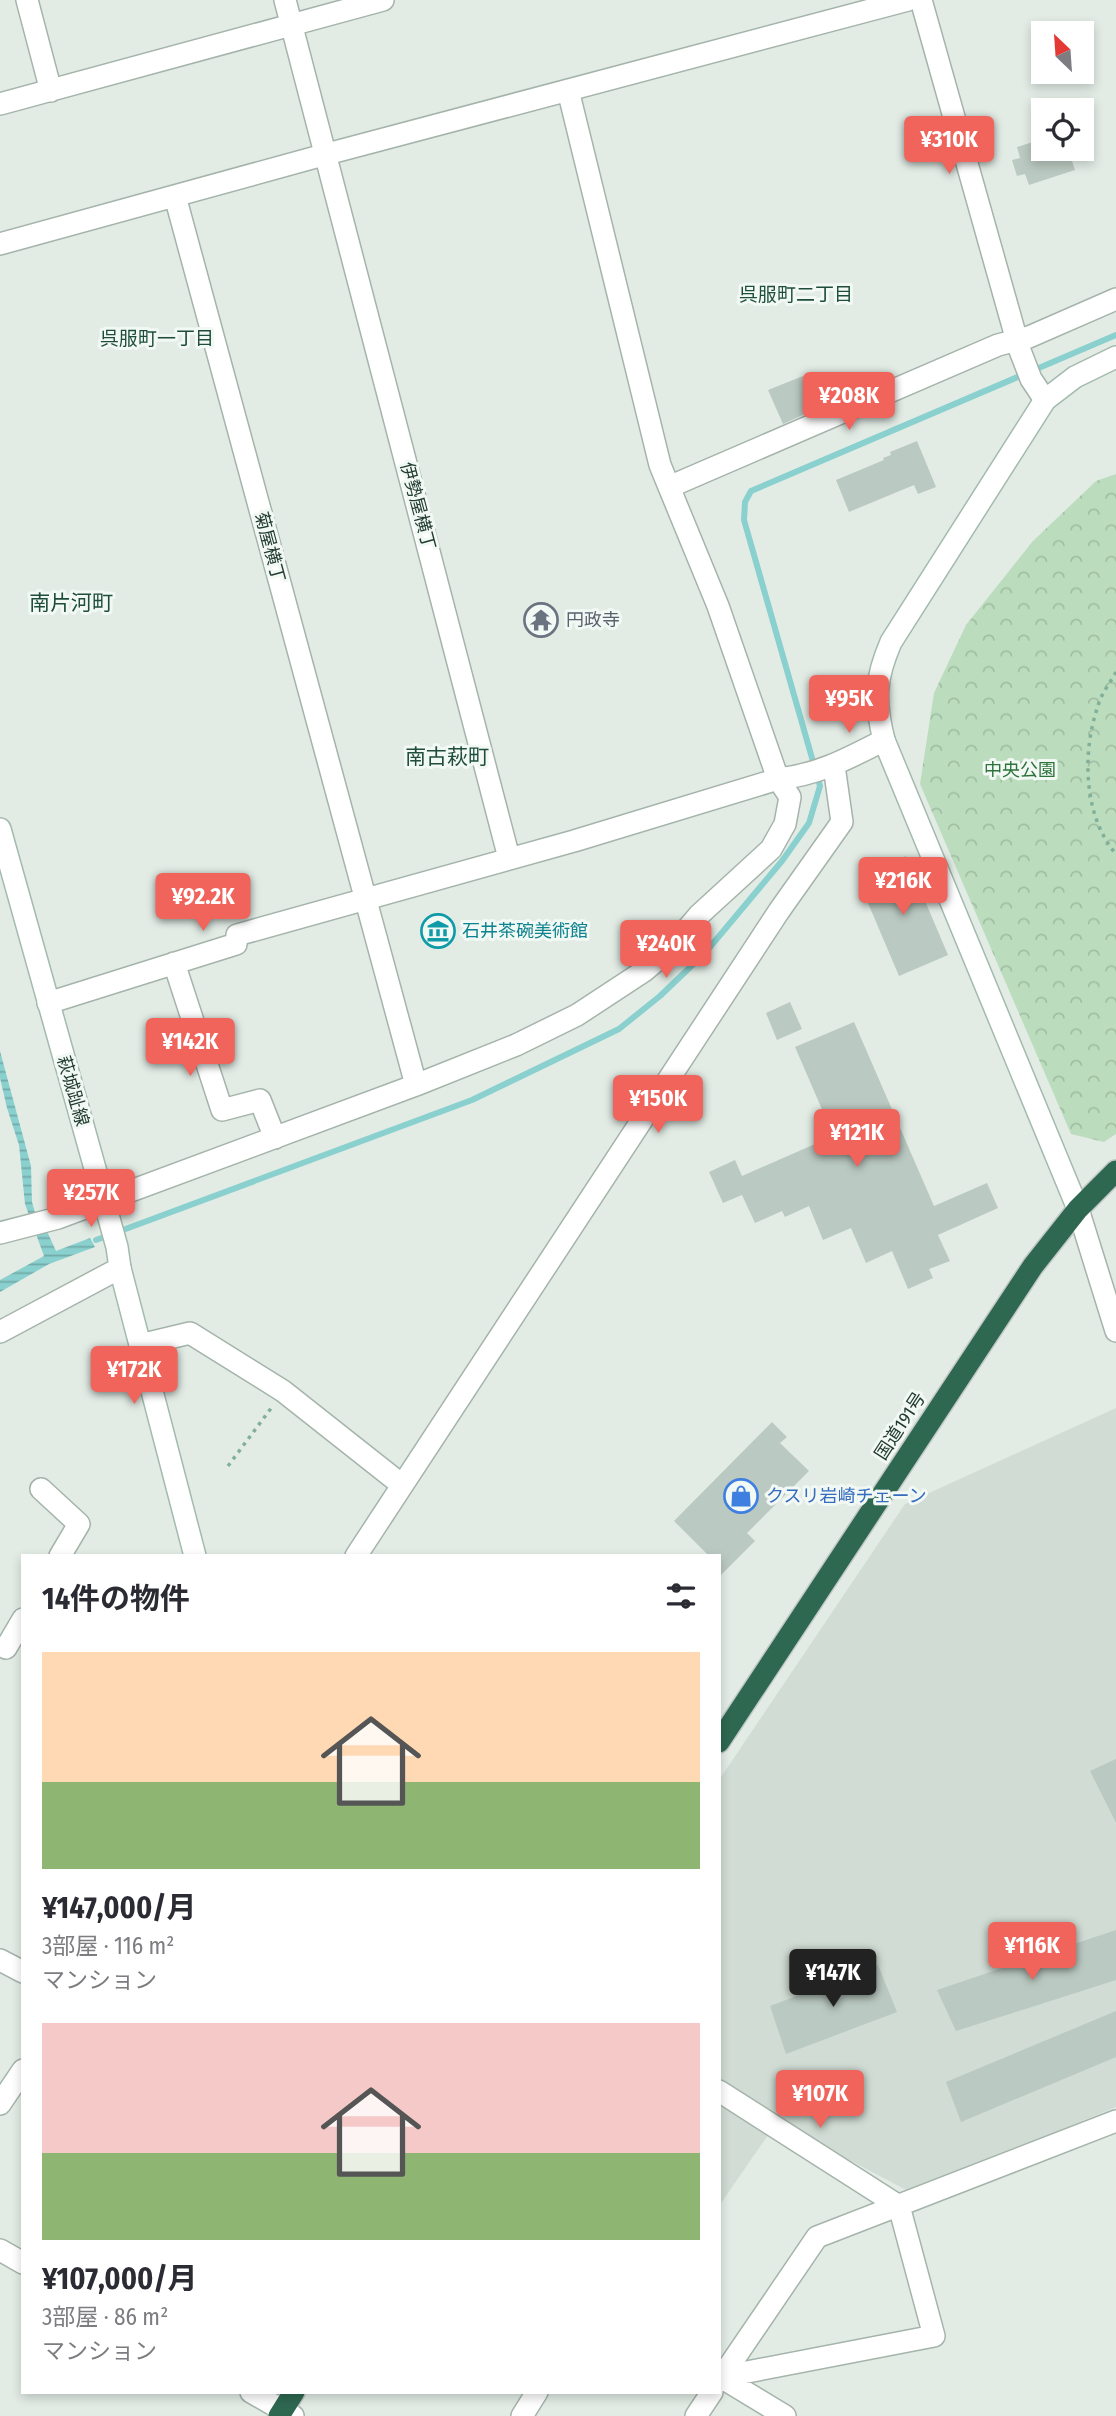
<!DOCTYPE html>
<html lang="ja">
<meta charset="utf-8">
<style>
:root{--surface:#fff;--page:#f7f7f7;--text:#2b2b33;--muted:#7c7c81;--accent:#f0645b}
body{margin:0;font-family:"Fira Sans Condensed","Noto Sans JP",sans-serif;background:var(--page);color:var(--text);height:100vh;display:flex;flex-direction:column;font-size:26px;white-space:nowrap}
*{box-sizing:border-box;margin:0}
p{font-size:23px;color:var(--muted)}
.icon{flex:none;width:38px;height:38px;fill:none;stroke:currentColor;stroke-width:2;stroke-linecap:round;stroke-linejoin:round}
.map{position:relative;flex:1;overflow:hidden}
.panel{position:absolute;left:21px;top:1554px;width:700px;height:840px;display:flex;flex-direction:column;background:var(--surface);border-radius:0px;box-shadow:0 4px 10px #0003}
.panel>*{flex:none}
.needle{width:46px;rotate:335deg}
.controls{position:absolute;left:1031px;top:21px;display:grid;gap:14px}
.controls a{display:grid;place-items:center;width:63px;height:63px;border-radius:0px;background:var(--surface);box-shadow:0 4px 10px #0003;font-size:35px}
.price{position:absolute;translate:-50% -60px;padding:0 16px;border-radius:7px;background:var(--accent);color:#fff;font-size:23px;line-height:46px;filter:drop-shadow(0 2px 4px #0008)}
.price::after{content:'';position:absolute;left:50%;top:42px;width:21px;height:16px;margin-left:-10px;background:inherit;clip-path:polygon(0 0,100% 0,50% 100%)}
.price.on{background:#222;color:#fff}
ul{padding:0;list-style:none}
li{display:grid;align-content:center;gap:14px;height:371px;padding:0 21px}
li span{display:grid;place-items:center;height:217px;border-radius:0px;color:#555}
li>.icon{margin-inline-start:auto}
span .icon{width:126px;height:126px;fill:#fffc;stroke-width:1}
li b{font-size:30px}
h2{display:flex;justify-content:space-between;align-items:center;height:84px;padding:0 21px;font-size:30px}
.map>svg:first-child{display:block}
</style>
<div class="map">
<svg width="1116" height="2416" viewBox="0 0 1116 2416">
<defs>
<pattern id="forest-crowns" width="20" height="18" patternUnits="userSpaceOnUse" patternTransform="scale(1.75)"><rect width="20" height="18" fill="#bbddbd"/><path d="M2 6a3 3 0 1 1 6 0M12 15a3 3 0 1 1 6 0" fill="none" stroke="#a0bfa3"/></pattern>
<pattern id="water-rules" width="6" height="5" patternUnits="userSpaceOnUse" patternTransform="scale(1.75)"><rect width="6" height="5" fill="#8ad0ce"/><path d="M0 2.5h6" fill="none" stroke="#70aaa8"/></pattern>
</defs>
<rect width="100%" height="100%" fill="#e2ece5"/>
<!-- built -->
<path fill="#d0dcd4" d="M1116 1408V2107L910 2192 777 2122 719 2206V1780L905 1504Z"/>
<!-- forest -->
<path fill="url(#forest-crowns)" d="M1116 474V1134L1104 1142 1071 1134 920 784 934 693 966 625 1033 541 1096 481Z"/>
<!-- water -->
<path fill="url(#water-rules)" d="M0 1051 31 1166 32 1202 36 1216 30 1218 25 1204 19 1145 7 1108 0 1078Z
M46 1229 56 1251 90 1238 95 1247 49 1264 0 1292V1280L44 1256 36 1234Z"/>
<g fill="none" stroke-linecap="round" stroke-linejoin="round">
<!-- stream -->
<path stroke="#8ad0ce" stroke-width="6" d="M96 1240 472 1100 619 1029 660 996 705 953 782 861 809 823 820 786 744 520 745 502 751 491 1116 335"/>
</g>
<!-- building -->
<path fill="#bac9c1" d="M1043 139V149H1068L1075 170 1029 185 1025 174 1017 176 1012 160 1020 158 1017 147Z
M803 376 816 409 783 424 768 390Z
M917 441 936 487 918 494 914 485 849 512 836 480 884 460 883 458 891 455 890 452Z
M906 856 948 955 899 976 862 889 866 887 863 879 885 870 883 866Z
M790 1002 802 1029 777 1040 766 1013Z
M854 1022 934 1206 987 1183 998 1208 938 1235 950 1261 929 1269 933 1278 908 1289 892 1251 866 1263 851 1228 823 1240 809 1206 785 1217 782 1211 755 1223 742 1195 723 1203 709 1172 735 1160 742 1176 831 1137 821 1116 824 1114 795 1047Z
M772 1422 787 1437 780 1443 809 1471 747 1533 755 1541 719 1577V1556H709L674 1521Z
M1116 1759V1823L1090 1771Z
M1116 1930V1980L956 2031 937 1990Z
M878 1965 897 2012 786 2054 770 2006Z
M1116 2011V2057L961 2122 946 2082Z"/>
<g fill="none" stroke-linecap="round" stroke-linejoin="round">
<!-- street casing -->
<g stroke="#a5b4ab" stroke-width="24">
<path id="street" d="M27 0 51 91
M285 0 509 858
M921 0 1019 348 1031 379 1045 400
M0 104 383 0
M175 196 416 1085
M0 244 327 154 908 0
M669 487 998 345 1029 337 1116 299
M174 963 222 1110 260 1100 275 1138
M48 1003 236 944 237 935 574 841 778 779C818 775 849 758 884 740
M1078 1209 1116 1331
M0 1233 58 1218 416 1085 516 1045 577 1015 644 971 670 949 699 915 771 849 785 824 790 797 778 779 718 606 660 465 568 90
M0 1332 120 1268
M140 1345 190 1333 283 1391 402 1485
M41 1489 79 1524 60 1556
M356 1556 779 911 842 822 834 766
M6 1648 23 1619
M0 1960 23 1972
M719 2091 899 2206 934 2336 721 2377
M0 2104 23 2070
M0 2250 23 2263
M719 2376 785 2416
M719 2381 817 2237 1116 2121
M251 2392 293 2416
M522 2416 537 2392
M696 2416 712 2392"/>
</g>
<!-- secondary casing -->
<g stroke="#a3baae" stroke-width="24">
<path id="secondary" d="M0 829 117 1247 120 1268 195 1556
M1078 1209 884 740C874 700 875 679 891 642L1045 400 1075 377 1116 357"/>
</g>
<!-- highway casing -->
<g stroke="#c1c8c5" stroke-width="24">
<path id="highway" d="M719 1742 1033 1266 1078 1209 1116 1171
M279 2416 294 2392"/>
</g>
<!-- path -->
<path stroke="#82af99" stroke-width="3.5" stroke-dasharray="3.5 5" stroke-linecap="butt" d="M1116 672C1110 683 1101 694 1098 706 1082 751 1083 816 1116 854
M228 1466 272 1407"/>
<!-- street -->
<use href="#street" stroke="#fff" stroke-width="21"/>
<!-- secondary -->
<use href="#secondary" stroke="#fff" stroke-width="21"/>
<!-- highway -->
<use href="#highway" stroke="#2e6851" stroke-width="21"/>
</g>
<!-- icons -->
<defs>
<g id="temple-ring" transform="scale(1.75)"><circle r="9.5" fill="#f2f8f4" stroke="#6b7280" stroke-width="1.5"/><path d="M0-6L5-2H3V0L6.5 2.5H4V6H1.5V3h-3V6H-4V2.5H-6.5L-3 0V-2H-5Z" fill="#6b7280"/></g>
<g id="museum-ring" transform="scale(1.75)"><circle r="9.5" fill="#f2f8f4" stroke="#0f9aa8" stroke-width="1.5"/><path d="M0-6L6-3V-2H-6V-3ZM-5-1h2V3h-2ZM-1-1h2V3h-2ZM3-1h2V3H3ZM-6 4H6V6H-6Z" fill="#0f9aa8"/></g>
<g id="shop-ring" transform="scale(1.75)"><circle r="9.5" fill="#f2f8f4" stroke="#3f7fe0" stroke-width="1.5"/><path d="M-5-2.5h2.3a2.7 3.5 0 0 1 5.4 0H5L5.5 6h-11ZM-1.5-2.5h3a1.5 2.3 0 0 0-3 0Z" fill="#3f7fe0"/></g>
</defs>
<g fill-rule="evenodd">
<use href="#temple-ring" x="541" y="620"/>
<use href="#museum-ring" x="438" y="931"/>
<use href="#shop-ring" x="741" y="1496"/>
</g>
<g text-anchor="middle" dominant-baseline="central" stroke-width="6" stroke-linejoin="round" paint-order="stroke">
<!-- street labels -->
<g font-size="18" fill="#223c30" stroke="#f2f8f4">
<text transform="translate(418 506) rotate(75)">伊勢屋横丁</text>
<text transform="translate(270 547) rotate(75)">菊屋横丁</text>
<text transform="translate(73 1091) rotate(74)">萩城趾線</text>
<text transform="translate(900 1426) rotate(-57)">国道191号</text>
</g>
<!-- worship labels -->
<g font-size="18" fill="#5b616d" stroke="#f2f8f4" text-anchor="start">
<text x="566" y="620">円政寺</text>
</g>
<!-- park labels -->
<g font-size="18" fill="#2d733a" stroke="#f2f8f4">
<text x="1020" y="770">中央公園</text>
</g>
<!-- culture labels -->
<g font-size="18" fill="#0d838f" stroke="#f2f8f4" text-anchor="start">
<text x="462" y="931">石井茶碗美術館</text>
</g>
<!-- shop labels -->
<g font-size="18" fill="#366cbe" stroke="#f2f8f4" text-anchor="start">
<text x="766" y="1496">クスリ岩崎チェーン</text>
</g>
<!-- neighbourhood labels -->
<g font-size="19" fill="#1e4e39" stroke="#f2f8f4">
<text x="796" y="294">呉服町二丁目</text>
<text x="157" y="338">呉服町一丁目</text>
</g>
<!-- quarter labels -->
<g font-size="21" fill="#1e4e39" stroke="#f2f8f4">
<text x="71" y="603">南片河町</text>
<text x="447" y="757">南古萩町</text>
</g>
</g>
</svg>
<div class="controls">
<a><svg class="needle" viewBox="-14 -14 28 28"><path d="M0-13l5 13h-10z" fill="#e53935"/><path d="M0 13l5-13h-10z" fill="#7c7c81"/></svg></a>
<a><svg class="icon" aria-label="locate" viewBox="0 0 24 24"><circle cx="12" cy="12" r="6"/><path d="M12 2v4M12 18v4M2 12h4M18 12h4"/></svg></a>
</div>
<b class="price" style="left:949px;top:176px">¥310K</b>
<b class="price" style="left:849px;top:432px">¥208K</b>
<b class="price" style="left:849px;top:735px">¥95K</b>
<b class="price" style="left:903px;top:917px">¥216K</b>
<b class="price" style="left:203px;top:933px">¥92.2K</b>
<b class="price" style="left:666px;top:980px">¥240K</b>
<b class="price" style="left:190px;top:1078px">¥142K</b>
<b class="price" style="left:658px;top:1135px">¥150K</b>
<b class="price" style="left:857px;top:1169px">¥121K</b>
<b class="price" style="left:91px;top:1229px">¥257K</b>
<b class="price" style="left:134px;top:1406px">¥172K</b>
<b class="price" style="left:1032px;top:1982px">¥116K</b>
<b class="price on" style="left:833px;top:2009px">¥147K</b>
<b class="price" style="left:820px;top:2130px">¥107K</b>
<section class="panel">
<h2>14件の物件<svg class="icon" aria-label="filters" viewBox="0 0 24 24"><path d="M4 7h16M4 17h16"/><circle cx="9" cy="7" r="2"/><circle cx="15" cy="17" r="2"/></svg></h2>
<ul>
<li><span style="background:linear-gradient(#ffd9b3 60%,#8fb573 0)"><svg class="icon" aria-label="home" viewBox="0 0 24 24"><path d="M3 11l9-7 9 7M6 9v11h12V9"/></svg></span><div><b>¥147,000/月</b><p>3部屋 · 116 m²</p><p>マンション</p></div></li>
<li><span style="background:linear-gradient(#f6c9c9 60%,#8fb573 0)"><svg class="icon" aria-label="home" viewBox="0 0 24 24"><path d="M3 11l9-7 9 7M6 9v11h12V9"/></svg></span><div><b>¥107,000/月</b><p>3部屋 · 86 m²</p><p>マンション</p></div></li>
</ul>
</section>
</div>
